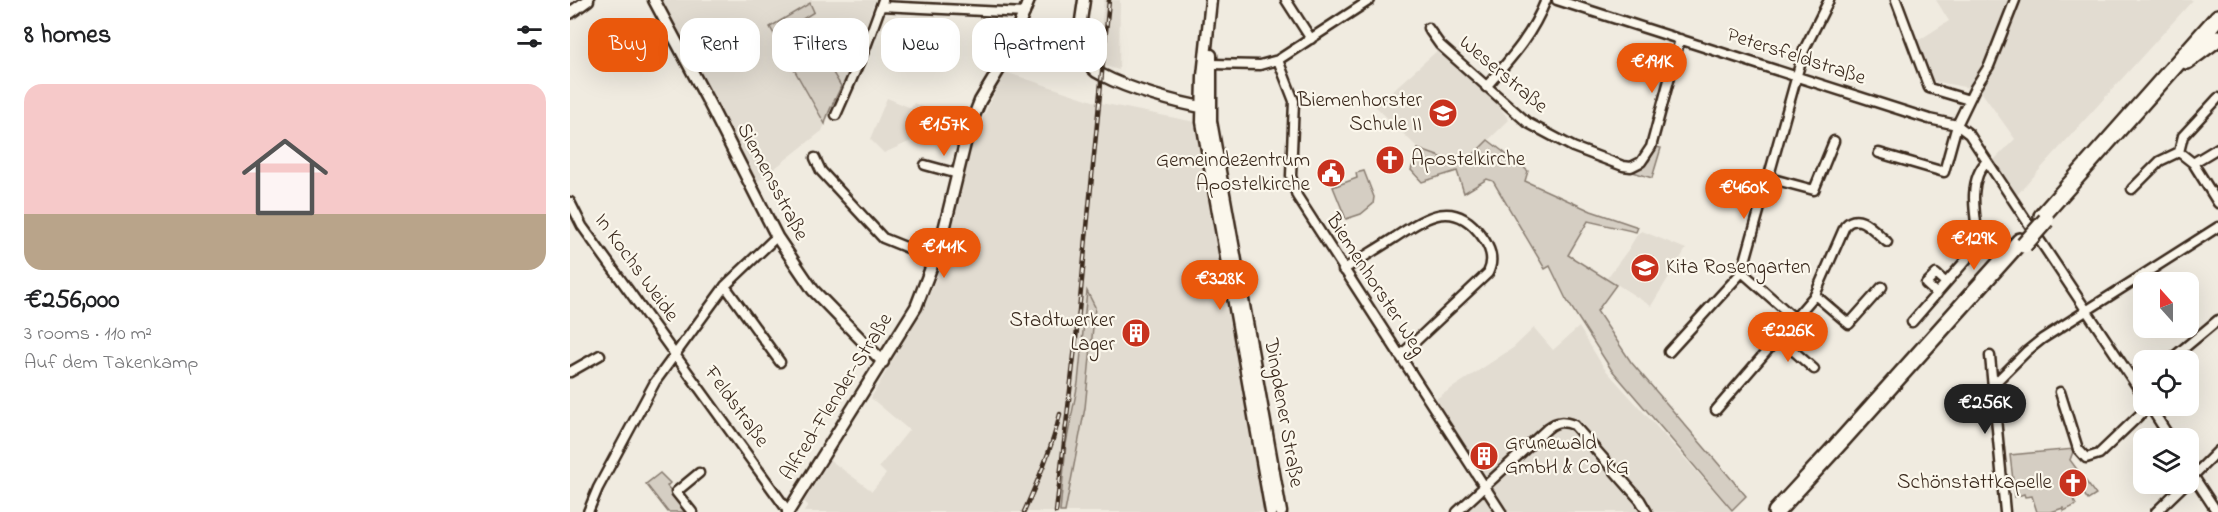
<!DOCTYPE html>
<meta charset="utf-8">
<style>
:root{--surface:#fff;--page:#f2f2f2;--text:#202124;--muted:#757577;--accent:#ea580c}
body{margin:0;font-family:"Indie Flower",sans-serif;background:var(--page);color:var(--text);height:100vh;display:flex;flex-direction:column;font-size:22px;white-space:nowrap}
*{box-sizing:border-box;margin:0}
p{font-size:20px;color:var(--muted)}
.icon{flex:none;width:33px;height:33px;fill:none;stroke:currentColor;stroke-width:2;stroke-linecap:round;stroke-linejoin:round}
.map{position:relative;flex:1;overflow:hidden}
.panel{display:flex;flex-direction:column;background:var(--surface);width:570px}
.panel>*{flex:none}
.hud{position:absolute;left:18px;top:18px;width:570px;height:54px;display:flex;gap:12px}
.needle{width:39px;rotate:339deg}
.fabs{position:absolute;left:1563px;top:272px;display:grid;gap:12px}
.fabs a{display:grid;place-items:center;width:66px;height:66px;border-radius:12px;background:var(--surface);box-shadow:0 6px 24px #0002;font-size:30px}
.price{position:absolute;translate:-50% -51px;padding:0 14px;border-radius:21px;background:var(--accent);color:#fff;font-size:20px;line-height:39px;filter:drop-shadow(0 2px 3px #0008)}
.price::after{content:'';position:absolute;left:50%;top:36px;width:18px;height:14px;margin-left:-9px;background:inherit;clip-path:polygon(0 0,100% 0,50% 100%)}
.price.active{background:#222;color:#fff}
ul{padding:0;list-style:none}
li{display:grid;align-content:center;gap:12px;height:318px;padding:0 24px}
li span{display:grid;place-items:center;height:186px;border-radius:18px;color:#555}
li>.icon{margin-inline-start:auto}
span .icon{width:108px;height:108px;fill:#fffc;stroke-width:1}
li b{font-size:26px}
h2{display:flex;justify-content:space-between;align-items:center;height:72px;padding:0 24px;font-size:26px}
.tag{padding:0 21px;border-radius:18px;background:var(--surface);box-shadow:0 6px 24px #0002;font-size:21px;line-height:54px}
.tag.active{background:var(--accent);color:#fff}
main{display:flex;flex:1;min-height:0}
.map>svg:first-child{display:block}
</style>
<main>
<section class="panel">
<h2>8 homes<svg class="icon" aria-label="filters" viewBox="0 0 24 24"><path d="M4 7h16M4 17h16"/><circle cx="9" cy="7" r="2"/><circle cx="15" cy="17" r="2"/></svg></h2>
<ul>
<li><span style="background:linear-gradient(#f6c9c9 70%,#b9a48a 0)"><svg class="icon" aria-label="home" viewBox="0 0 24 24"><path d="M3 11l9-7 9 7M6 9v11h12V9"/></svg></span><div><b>€256,000</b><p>3 rooms · 110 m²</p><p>Auf dem Takenkamp</p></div></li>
</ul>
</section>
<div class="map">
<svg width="1648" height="512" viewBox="0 0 1648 512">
<rect width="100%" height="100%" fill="#f0ebe0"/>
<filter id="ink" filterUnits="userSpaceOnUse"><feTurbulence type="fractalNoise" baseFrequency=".0167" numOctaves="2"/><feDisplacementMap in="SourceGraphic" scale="12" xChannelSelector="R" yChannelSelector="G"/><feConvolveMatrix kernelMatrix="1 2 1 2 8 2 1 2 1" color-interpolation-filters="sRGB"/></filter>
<g filter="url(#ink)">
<!-- built -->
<path fill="#e2dcd1" d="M90 0H305L282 65 252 131 186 183Z
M534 0H550L549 70 535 66 528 61Z
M1366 0H1623L1446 196 1423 161 1445 139 1410 90 1363 81 1346 42 1379 21Z
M868 50 929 106 939 120 893 165 848 148 805 106Z
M435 72 526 102 640 125 710 512H234L238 505 234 502 260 460 302 491 316 474 309 467 339 430 301 398 356 302 373 262 398 154 410 123Z
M317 98 341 108 344 103 372 116 366 130 314 153 300 139Z
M1072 231 1116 249 1081 306 1037 278 1058 250 1068 233Z
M1009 327 1034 368 1163 512H880L912 482 861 402 943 348 964 328 983 350Z"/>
<!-- green -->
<path fill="#d5cec3" stroke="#887c70" stroke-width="1.5" d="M240 3 244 12 231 20 271 86C266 100 258 109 255 124L200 27Z
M918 140 958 171 955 181 1021 211 1068 227 1066 232 1018 221 998 255 1046 285 1027 311 1061 362 1176 496 1162 510 1041 369 996 299 980 266 975 269 923 181 917 179 894 193 887 171 852 182 841 170 848 149 893 165Z
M1086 147 1091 148 1082 178 1063 172 1079 161Z
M794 171 804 197 803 204 791 214 776 219 763 187 787 178 786 173Z
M517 291 525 307 515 408 495 512H490L496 444 508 383Z
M1504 449 1500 460 1526 495 1518 500 1512 491 1502 497 1506 505 1494 511 1493 508 1481 512H1467L1462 496 1455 497 1454 494 1445 497 1440 455Z
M90 473 100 483 97 486 118 512H98L76 484Z"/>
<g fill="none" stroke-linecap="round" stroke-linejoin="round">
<!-- street casing -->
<g stroke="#3b2a1e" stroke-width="13">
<path id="street" d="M716 0 741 39
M987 0 1359 119 1387 125 1399 134 1574 397
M1326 0 1359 88 1399 100
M311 6 455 13
M858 28 870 45 958 123 1003 147 1053 166 1061 167 1071 162 1081 147 1110 39
M708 60 724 101 721 176 727 196 931 512
M641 64 690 65 708 60 800 0
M916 87C942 57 961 37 976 0
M266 115 295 49 313 0
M1609 152 1623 163 1648 203
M1309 153 1374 172 1387 125 1405 88 1419 66 1445 0
M245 158 251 171 313 238 365 259
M1623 163 1648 148
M355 165 388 174
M1199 178 1244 190 1264 141
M1562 189 1590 161 1609 152 1613 136 1648 98
M0 202 12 226 218 511
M773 270C790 259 807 249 824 238 855 218 883 197 911 235 920 247 925 259 918 273L830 356
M1172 272 1225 319
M155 286 210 362
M1367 294 1356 284 1366 274 1376 283
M1245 295 1279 324 1312 287
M1342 322 1409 245C1406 218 1396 182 1417 161
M1209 338 1244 369
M1099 352 1172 272 1234 50 1259 0
M1420 356 1435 512
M1600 360 1648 320
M0 372 30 355
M1423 385 1457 351 1472 339 1648 227
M1490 392 1508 449 1516 458 1529 454 1579 406
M1579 405 1600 438
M1146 410 1245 295 1275 226C1289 210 1305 232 1317 242
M1618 468 1647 512
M1621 478 1648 451
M18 512 28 488 85 382 155 286 202 241
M122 512 106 492 129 473
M887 512 978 428C987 421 993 421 1004 425L1070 500 1077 512
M1586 512 1616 483"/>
</g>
<!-- secondary casing -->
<g stroke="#3b2a1e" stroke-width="15">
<path id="secondary" d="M84 0 139 103 207 237 243 290 313 362
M514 0C512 17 506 38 514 55 517 63 523 71 532 75 558 89 607 103 637 108
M641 0 633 76 632 122 701 512
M0 13 18 0
M641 55V121L711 512
M218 512 346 307 371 242 398 131 410 101 436 58 459 0"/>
</g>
<!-- highway casing -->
<g stroke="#3b2a1e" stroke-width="20">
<path id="highway" d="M1617 61 1648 38
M1472 216 1648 17
M1206 512 1273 439 1450 241"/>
</g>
<!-- street -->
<use href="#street" stroke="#fbf7ec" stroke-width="8"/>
<!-- secondary -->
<use href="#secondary" stroke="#fbf7ec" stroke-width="10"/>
<!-- highway -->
<use href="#highway" stroke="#fbf7ec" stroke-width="15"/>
<!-- rail casing -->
<g stroke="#3b2a1e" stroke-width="4.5">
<path id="rail" d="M454 512C468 480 482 448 490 414
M486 512 508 321 539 0"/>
</g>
<!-- rail -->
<use href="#rail" stroke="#fbf7ec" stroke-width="2" stroke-dasharray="7" stroke-linecap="butt"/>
<!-- highway-bridge casing -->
<g stroke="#3b2a1e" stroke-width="20" stroke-linecap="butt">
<path id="highway-bridge" d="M1454 245 1476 220"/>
</g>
<!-- highway-bridge -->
<use href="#highway-bridge" stroke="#fbf7ec" stroke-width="15"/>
</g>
</g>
<!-- icons -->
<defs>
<g id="school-disc" transform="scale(1.5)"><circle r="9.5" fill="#c8321e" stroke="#fbf7ec"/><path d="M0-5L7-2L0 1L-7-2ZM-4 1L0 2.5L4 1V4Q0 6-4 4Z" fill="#fff"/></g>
<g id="church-disc" transform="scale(1.5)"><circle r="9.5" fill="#c8321e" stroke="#fbf7ec"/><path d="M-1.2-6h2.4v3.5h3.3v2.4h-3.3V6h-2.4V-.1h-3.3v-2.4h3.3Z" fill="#fff"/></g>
<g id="civic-disc" transform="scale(1.5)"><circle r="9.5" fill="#c8321e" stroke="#fbf7ec"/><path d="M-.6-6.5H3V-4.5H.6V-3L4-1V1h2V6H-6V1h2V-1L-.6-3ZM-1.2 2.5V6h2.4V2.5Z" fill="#fff"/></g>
<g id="building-disc" transform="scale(1.5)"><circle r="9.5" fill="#c8321e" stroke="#fbf7ec"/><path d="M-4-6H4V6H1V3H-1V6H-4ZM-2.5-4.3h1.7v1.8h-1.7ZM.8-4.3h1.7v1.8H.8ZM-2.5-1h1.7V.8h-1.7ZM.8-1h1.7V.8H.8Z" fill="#fff"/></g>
</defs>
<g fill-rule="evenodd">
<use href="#school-disc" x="873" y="113"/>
<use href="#church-disc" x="820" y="160"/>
<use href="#civic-disc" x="761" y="173"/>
<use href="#school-disc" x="1075" y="268"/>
<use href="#building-disc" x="566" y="333"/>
<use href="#building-disc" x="914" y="456"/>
<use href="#church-disc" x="1503" y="483"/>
</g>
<g text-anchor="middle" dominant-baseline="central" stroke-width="4.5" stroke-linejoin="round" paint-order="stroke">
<!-- street labels -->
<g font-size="21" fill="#3b2a1e" stroke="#fbf7ec">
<text transform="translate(1226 57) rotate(18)">Petersfeldstraße</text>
<text transform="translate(933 75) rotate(40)">Weserstraße</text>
<text transform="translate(202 182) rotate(62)">Siemensstraße</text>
<text transform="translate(66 268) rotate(54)">In Kochs Weide</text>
<text transform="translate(805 285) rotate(57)">Biemenhorster Weg</text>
<text transform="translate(267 397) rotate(-58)">Alfred-Flender-Straße</text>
<text transform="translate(166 407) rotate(54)">Feldstraße</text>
<text transform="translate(713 413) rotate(80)">Dingdener Straße</text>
</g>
<!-- poi labels -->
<g font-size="21" fill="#3b2a1e" stroke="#fbf7ec" text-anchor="end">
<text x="852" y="101">Biemenhorster<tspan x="852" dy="24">Schule II</tspan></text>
<text x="841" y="160" text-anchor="start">Apostelkirche</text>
<text x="740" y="161">Gemeindezentrum<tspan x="740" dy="24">Apostelkirche</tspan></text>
<text x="1096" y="268" text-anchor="start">Kita Rosengarten</text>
<text x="545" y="321">Stadtwerker<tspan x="545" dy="24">Lager</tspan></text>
<text x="935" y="444" text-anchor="start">Grunewald<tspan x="935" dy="24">GmbH &amp; Co KG</tspan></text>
<text x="1482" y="483">Schönstattkapelle</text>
</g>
</g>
</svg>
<div class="fabs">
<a><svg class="needle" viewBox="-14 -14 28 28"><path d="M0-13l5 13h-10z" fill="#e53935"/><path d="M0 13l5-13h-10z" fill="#757577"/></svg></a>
<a><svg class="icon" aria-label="locate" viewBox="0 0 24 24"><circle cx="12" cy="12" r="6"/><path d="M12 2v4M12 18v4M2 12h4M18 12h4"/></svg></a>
<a><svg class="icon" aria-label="layers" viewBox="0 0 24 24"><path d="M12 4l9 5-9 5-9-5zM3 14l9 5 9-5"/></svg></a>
</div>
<b class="price" style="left:1082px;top:94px">€191K</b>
<b class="price" style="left:374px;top:157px">€157K</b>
<b class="price" style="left:1174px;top:220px">€460K</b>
<b class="price" style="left:1404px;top:271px">€129K</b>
<b class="price" style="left:374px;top:279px">€141K</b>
<b class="price" style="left:650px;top:311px">€328K</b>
<b class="price" style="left:1218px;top:363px">€226K</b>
<b class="price active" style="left:1415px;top:435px">€256K</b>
<div class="hud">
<a class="tag active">Buy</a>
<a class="tag">Rent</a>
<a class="tag">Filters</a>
<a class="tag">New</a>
<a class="tag">Apartment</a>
</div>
</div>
</main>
